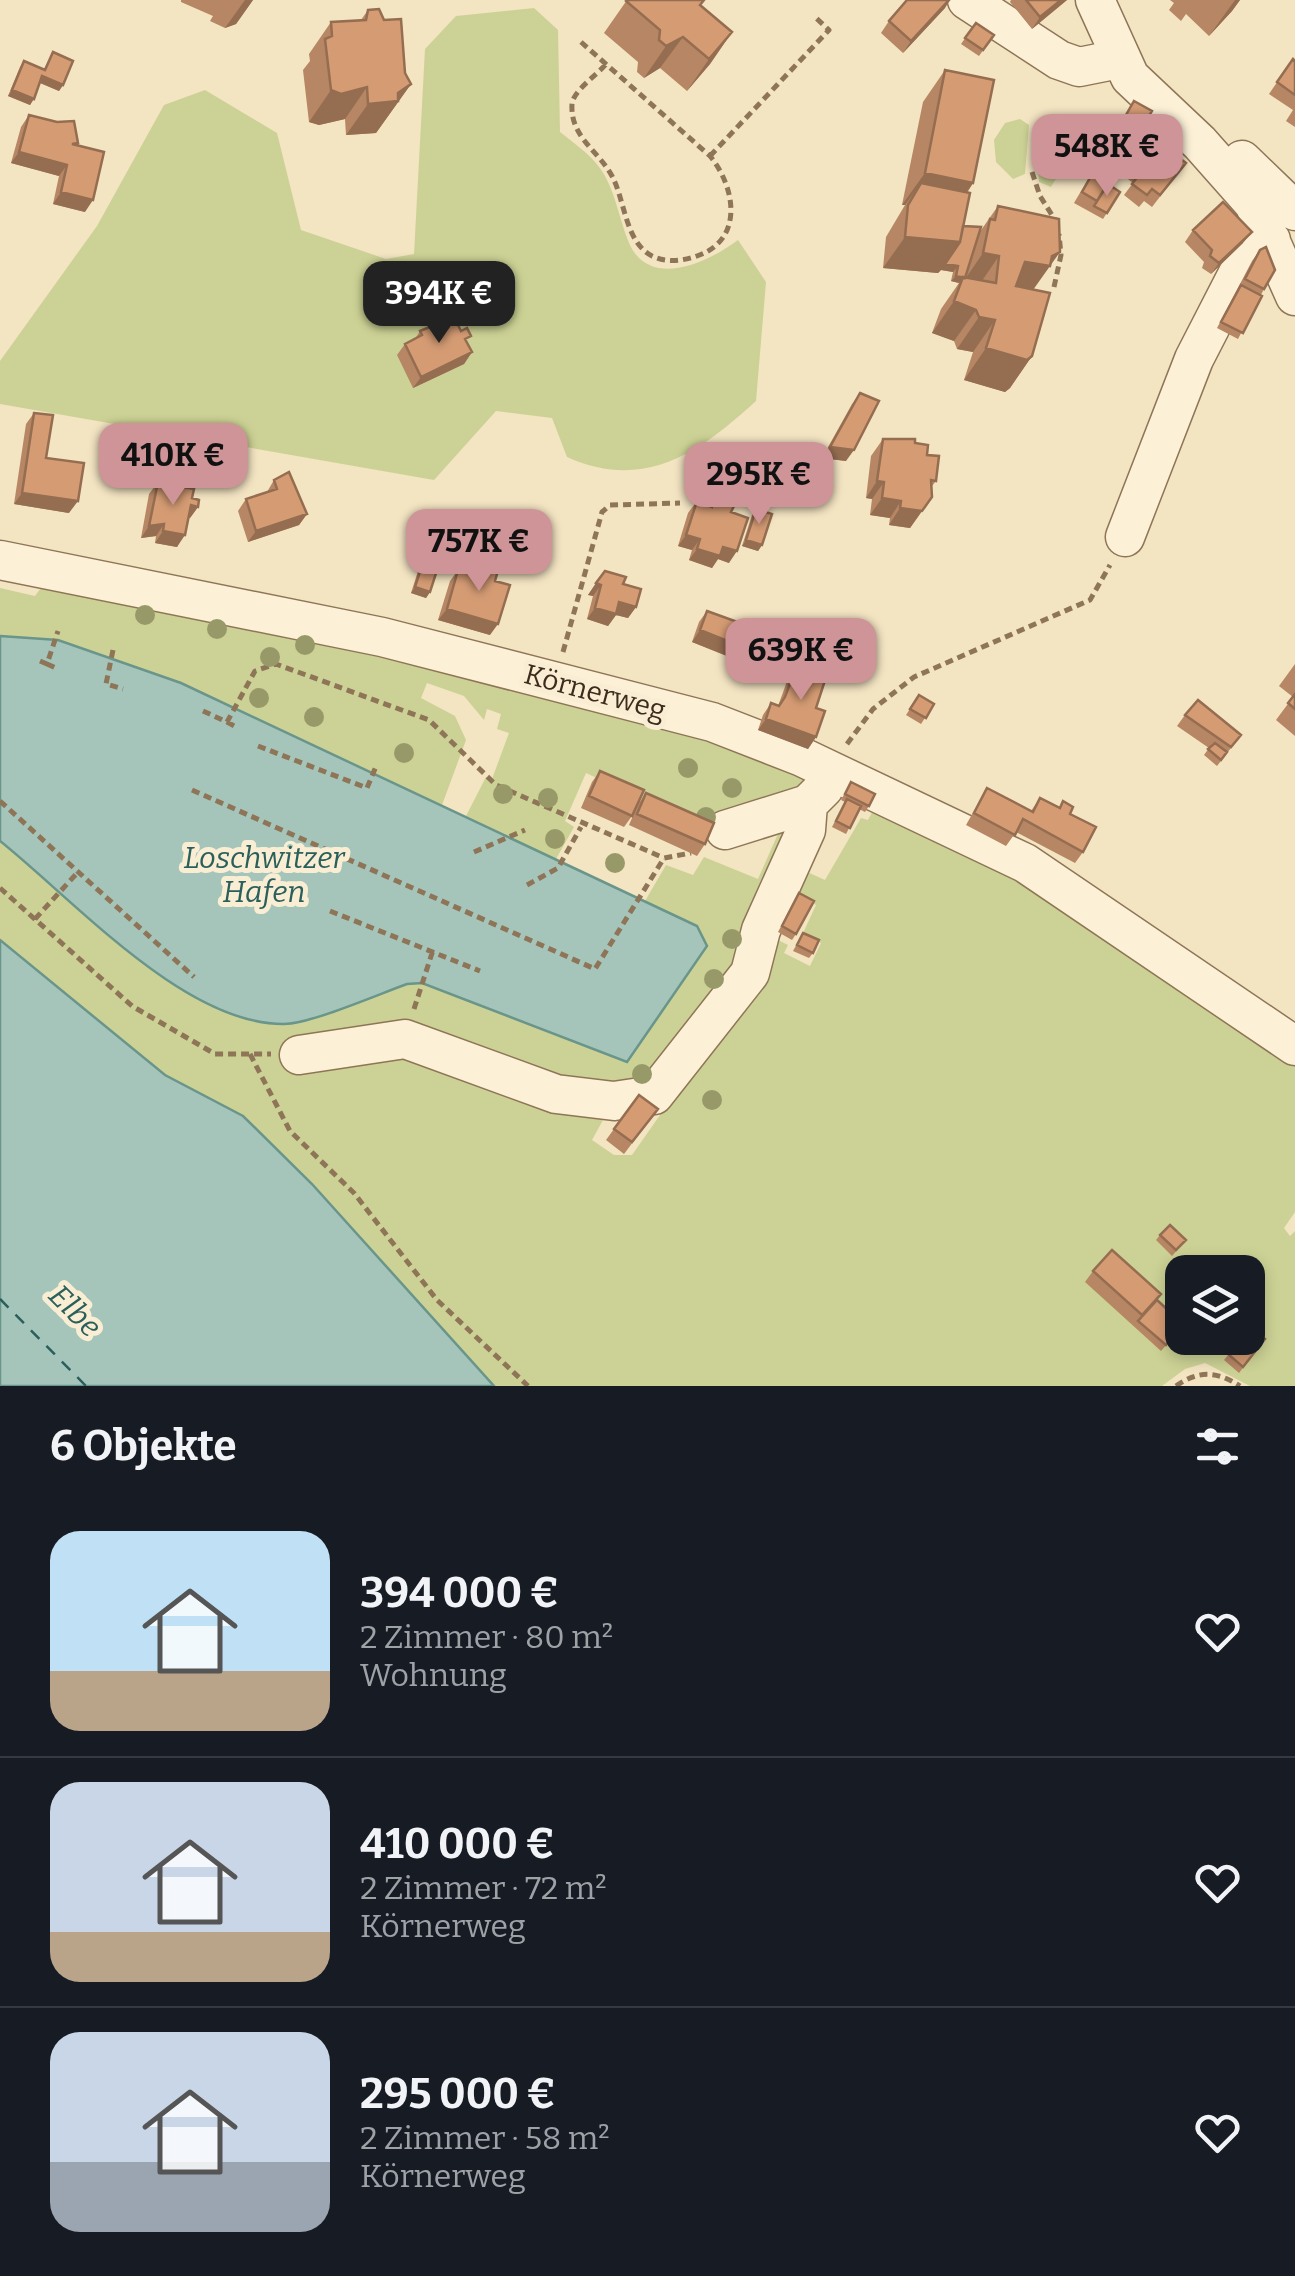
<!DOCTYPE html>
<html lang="de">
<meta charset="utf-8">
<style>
:root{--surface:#171b24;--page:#242831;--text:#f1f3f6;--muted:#9ea1a6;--line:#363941;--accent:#cf9497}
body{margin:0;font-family:Bitter,serif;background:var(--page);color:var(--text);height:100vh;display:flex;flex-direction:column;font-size:38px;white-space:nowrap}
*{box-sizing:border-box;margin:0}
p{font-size:32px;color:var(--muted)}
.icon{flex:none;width:55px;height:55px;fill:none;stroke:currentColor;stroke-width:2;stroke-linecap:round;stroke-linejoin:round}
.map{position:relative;height:1386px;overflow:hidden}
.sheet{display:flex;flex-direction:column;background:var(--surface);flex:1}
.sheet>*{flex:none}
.fabs{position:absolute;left:1165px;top:1255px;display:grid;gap:20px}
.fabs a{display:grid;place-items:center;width:100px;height:100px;border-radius:20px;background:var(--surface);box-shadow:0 5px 15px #0003;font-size:50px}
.price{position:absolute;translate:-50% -85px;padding:0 22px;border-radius:20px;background:var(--accent);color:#111;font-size:32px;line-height:65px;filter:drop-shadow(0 2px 5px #0008)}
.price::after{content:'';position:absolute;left:50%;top:60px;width:30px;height:22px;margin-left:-15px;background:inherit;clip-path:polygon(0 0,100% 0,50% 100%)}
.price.selected{background:#222;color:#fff}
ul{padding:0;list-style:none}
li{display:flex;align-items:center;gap:30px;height:250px;padding:0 50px}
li+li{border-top:2px solid var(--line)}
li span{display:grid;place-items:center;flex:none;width:280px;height:200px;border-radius:30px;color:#555}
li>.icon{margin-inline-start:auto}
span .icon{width:120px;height:120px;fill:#fffc;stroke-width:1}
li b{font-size:42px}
h2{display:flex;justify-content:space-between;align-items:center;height:120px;padding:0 50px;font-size:42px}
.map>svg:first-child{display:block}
</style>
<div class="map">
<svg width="1295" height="1386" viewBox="0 0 1295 1386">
<rect width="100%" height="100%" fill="#f3e4c2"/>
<!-- green -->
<path fill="#ccd295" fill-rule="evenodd" d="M534 8 558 30 560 132C576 145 595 157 605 176 616 196 620 221 629 243 650 291 710 261 738 240L766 282 756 401C700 452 645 492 567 457L552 418 496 411 434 480 0 404V361L97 226 164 105 205 90 277 133 301 230 386 259 414 254 425 49 456 16Z
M1020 119 1029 125 1025 174 1013 179 996 162 994 140 1005 123Z
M1062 123 1073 131 1076 145 1051 187 1039 182 1037 152 1045 128Z
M48 578 350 645 461 678 704 734 810 777V785L703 827 586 773 565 821 574 827 556 859 466 816 486 777 492 779 509 733 497 729 501 714 487 709 484 720 464 696 427 683 421 698 455 716 466 740 442 805 181 683 58 640 0 636V588L35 596Z
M875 807 1025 874 1295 1058V1212L1284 1228 1290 1236 1295 1231V1386H1250L1205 1363 1185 1369 1162 1386H494L312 1184 243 1116 165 1075 0 940V841L62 889 285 1024 407 984 422 983 627 1062 697 926 645 901 666 865 693 875 704 857 758 879 785 818 791 821 743 968 641 1090 388 1046 609 1109 592 1140 614 1155H632L754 981 774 938 788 945 784 953 810 966 821 943 803 933 816 905 795 894 805 871 825 880 861 818 868 820ZM1182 1272H1248V1338H1182Z"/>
<!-- water -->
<path fill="#a5c5bb" stroke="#6a958a" stroke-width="2.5" d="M0 636 58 640 181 683 697 926 707 946 627 1062 422 983 407 984C379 994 310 1024 284 1024 185 1025 74 900 0 841Z
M0 940 165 1075 243 1116 312 1184 494 1386H0Z"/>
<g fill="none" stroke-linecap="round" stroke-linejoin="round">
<!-- ferry -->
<path stroke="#2a5f5b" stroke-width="2.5" stroke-dasharray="12 10" stroke-linecap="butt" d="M0 1299 86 1386"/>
<!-- minor casing -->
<g stroke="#8f7557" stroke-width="41">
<path id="minor" d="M967 0 1059 60 1079 67 1119 59
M1095 0 1130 77 1200 143 1254 204 1295 296
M1242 160 1295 211
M1125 537 1194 359 1251 248 1271 240
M0 560 382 637 712 722 802 757 1025 863 1295 1046
M725 830 808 804 824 788
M299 1055 405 1039 556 1094 614 1101 654 1095 750 973 761 930 806 830 808 804"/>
</g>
<!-- path -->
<path stroke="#8f7557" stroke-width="5" stroke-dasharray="8 5" stroke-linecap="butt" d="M581 42 710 156C736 188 744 240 697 256 683 261 666 263 652 256 625 242 625 200 612 176 598 150 570 137 572 104 573 91 597 75 606 64
M710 156 829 30 814 16
M1032 172 1040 196 1057 223
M1054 287 1061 255 1059 234
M113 650 106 684 123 689
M563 652 602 512 610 505 680 503
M40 661 47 664 58 631
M47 664 58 669
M203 711 227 722 255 671 276 664 429 720 496 785 664 858
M227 722 238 728
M847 744 873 709 914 677 1090 600 1110 565
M258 746 367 788 377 764
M192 790 595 969 664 858 691 853
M0 801 194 977
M474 852 525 830
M527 885 558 868 581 827
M0 888 132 1006 215 1054H271
M330 911 480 971
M35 919 78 872
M414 1009 433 950
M250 1054 290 1131 354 1193 437 1300 528 1386
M1176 1386C1199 1370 1217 1371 1240 1386"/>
<!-- minor -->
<use href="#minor" stroke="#fcf1d7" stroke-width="38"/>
</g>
<!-- trees -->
<g fill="#989969">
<circle cx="145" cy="615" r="10"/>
<circle cx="217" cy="629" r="10"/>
<circle cx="305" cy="645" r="10"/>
<circle cx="270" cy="657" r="10"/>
<circle cx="259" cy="698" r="10"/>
<circle cx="314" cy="717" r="10"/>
<circle cx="404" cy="753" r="10"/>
<circle cx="688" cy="768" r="10"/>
<circle cx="732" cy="788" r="10"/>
<circle cx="503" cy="794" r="10"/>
<circle cx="548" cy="798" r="10"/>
<circle cx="706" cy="817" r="10"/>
<circle cx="555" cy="839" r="10"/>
<circle cx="615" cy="863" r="10"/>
<circle cx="732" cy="939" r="10"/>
<circle cx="714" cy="979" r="10"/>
<circle cx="642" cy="1074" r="10"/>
<circle cx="712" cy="1100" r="10"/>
</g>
<!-- wall -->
<path fill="#b78664" d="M181 0H253L236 24 225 28 210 21 213 16 181 2Z
M627 0 700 5 732 32 710 64 687 91 660 68 644 78 637 72 638 62 604 33Z
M1011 0H1067L1032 29 1010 2Z
M1170 0H1240L1232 11 1209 36 1186 14 1181 21 1169 10 1174 3Z
M945 8 903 53 881 33 889 21Z
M368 10 411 84 376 133 346 135 345 119 319 125 309 122 303 70 310 61 309 54 331 22 361 20Z
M976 23 994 35 979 56 961 44Z
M53 52 63 85 59 91 40 83 30 105 8 96 20 67 24 61 44 69Z
M1293 59 1295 61V127L1286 121 1293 110 1269 94Z
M945 70 973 183 967 193 963 226 979 233 998 206 1033 290 1032 356 1010 388 1005 392 964 380 973 352 957 349 954 341 932 333 941 309 959 283 951 281 953 272 941 270 938 273 883 268 886 237 905 205H902L923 102Z
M1134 101 1108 184 1120 192 1103 219 1074 203Z
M29 115 78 143 76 145 85 212 53 204 59 176 11 163 21 127Z
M1147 134 1186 163 1152 207 1144 201 1139 207 1124 195 1133 183 1119 172Z
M1193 230 1243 243 1211 274 1202 268 1204 262 1185 242Z
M1260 250 1264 289 1238 339 1217 328 1252 261Z
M420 331 472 352 464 364 413 388 397 355 405 344 415 339Z
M860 393 846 461 822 458 852 404Z
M34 413 46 458 69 513 14 504 26 424Z
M883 439 915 443 927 455 936 481 932 486V497L910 528 889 525 890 518 870 515 872 499 866 498 871 456Z
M274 480 307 514 299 525 248 542 238 511 246 499 267 492Z
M158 482 192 498 198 507 190 518H188L177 547 155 543 156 536 141 538 149 494Z
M715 497 731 512 729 563 718 559 712 568 689 560 692 550 678 546 688 513 697 501 709 506Z
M756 509 762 545 758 551 742 546 752 515Z
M429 543 434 562 430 592 426 598 411 593 425 549Z
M483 562 490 635 438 620 450 581 458 570 474 575Z
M605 571 623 584 636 607 628 618 616 615 608 626 587 619 593 596 588 595Z
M707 611 735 644 727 656 692 642 699 622Z
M1295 664V736L1276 720 1293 697 1279 686Z
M797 665 816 708V737L808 749 758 730 763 715 771 703 778 706 789 676Z
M919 695 934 704 921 724 906 715Z
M1185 715 1241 735 1217 766 1204 755 1209 748 1177 726Z
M600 771 632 816 624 827 581 808 592 782Z
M851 782 869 806 865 812 859 809 846 834 832 827 845 802 841 800Z
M987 788 1031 811 1040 798 1059 808 1063 801 1070 814 1083 852 1075 863 1016 832 1006 846 966 825Z
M646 793 705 844 697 856 629 825 638 804Z
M799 893 796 934 792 940 778 932Z
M803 933 813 953 809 958 793 951Z
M658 1109 624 1154 606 1140 614 1129Z
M1160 1235 1186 1240 1172 1256 1156 1240Z
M1093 1271 1161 1294 1157 1300 1182 1327 1161 1351 1085 1282Z
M1242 1338 1265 1339 1239 1373 1224 1360Z"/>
<!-- shaded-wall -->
<path fill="#956d51" d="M245 0H253L236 24 225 28Z
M950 0 945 8 903 53 911 41Z
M1061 0H1067L1032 29 1040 17Z
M1235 0H1240L1232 11 1209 36Z
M732 32 710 64 687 91 709 59Z
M683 37 660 68 644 78 666 46Z
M42 76 63 85 59 91 38 82Z
M411 84 376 133 346 135 368 104 398 93Z
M367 87 345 119 319 125 309 122 331 90Z
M12 90 34 99 30 105 8 96Z
M19 152 67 165 59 176 11 163Z
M925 173 973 183 951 215 921 183 905 205H902Z
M61 192 93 200 85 212 53 204Z
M1252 232 1243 243 1211 274 1219 263Z
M905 237 960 242 958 266 953 272 941 270 938 273 883 268Z
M1060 252 1028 297 1003 294 1025 262 1052 256Z
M983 253 999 256 977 288 961 285Z
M956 276 963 277 959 283 951 281Z
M954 301 976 310 954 341 932 333Z
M979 317 995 320 973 352 957 349Z
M986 348 1032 356 1010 388 1005 392 964 380Z
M472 352 464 364 413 388 421 377Z
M830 447 854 450 846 461 822 458Z
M877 481 884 482 872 499 866 498Z
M22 493 78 501 69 513 14 504Z
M882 498 901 501 890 518 870 515Z
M191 505 198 507 190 518 182 517Z
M900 508 922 511 910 528 889 525Z
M307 514 299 525 248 542 256 531Z
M164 524 156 536 141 538 149 526Z
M163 531 185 535 177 547 155 543Z
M686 535 700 539 692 550 678 546Z
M746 540 762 545 758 551 742 546Z
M723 547 737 551 729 563 718 559 712 568 689 560 697 549Z
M596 583 601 585 593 596 588 595Z
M415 587 430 592 426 598 411 593Z
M619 602 636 607 628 618 616 615 608 626 587 619 595 608Z
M447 609 498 624 490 635 438 620Z
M700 630 735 644 727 656 692 642Z
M766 719 816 737 808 749 758 730Z"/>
<!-- building -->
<path fill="#d59c74" stroke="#956d51" stroke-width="2.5" d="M627 0H704L700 5 732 32 709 59 683 37 666 46 659 40 660 30 626 1Z
M907 0H949L911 41 889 21Z
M1026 0H1061L1040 17Z
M379 9 384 20 401 19 405 73 411 84 398 93V101L368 104 367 87 341 94 331 90 325 39 332 36 331 22 366 20 368 10Z
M976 23 994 35 983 50 965 38Z
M53 52 73 61 63 85 42 76 34 99 12 90 24 61 45 70Z
M1293 59 1295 61V95L1277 82Z
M945 70 994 80 973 183 925 173Z
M1134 101 1152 111 1097 201 1082 192Z
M29 115 57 122 74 121 78 143 72 144 104 152 93 200 61 192 67 165 19 152Z
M1147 134 1186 163 1160 195 1152 189 1147 195 1132 184 1141 172 1127 161Z
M921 183 970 193 960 242 905 237 908 205Z
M1108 184 1120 192 1107 213 1094 206Z
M1223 202 1252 232 1219 263 1210 256 1212 250 1193 230Z
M998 206 1059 219 1060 252 1052 256 1050 266 1025 262 1016 286 1050 293 1032 356 1027 360 986 348 995 320 979 317 976 310 954 301 963 277 996 283 999 256 983 253 990 219 995 220Z
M963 226 981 227 965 278 956 276 958 266 945 264 960 242Z
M1266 247 1275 270 1264 289 1245 279 1260 250Z
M1241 285 1262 296 1243 333 1221 322Z
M454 317 461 331 467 328 471 336 465 339 472 352 421 377 405 344 422 335 420 331Z
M860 393 879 401 854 450 830 447Z
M34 413 53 415 46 458 84 463 78 501 22 493Z
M883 439H915V443L928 445 927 455 939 456 936 481 931 480 932 497 922 511 900 508 901 501 882 498 884 482 877 481Z
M289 472 307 514 256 531 246 499 277 489 274 480Z
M158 482 194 489 192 498 199 500 198 507 191 505 185 535 163 531 164 524 149 526Z
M715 497 735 504 731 512 748 518 737 551 723 547 720 556 697 549 700 539 686 535 697 501 712 507Z
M756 509 772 514 762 545 746 540Z
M429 543 439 546 434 562 439 564 430 592 415 587Z
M483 562 499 567 495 581 510 585 498 624 447 609 458 570 479 576Z
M605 571 626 577 623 584 641 589 636 607 619 602 616 614 595 608 601 585 596 583Z
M707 611 743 624 735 644 700 630Z
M797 665 827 674 816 708 825 711 816 737 766 719 771 703 779 706 785 697Z
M1295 694V709L1288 703Z
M919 695 934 704 926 718 910 709Z
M1198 700 1241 735 1231 747 1185 715Z
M1215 743 1227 752 1221 760 1208 749Z
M600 771 644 790 632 816 589 796Z
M851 782 875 794 869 806 845 794Z
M987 788 1033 812 1040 798 1060 808 1063 801 1073 807 1070 814 1096 827 1083 852 1023 819 1015 835 974 813Z
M646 793 714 823 705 844 637 814Z
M847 799 861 806 850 828 836 821Z
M799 893 814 901 796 934 782 926Z
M803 933 819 940 813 953 797 945Z
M639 1095 658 1109 632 1142 614 1129Z
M1170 1225 1186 1240 1176 1250 1160 1235Z
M1112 1250 1161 1294 1142 1315 1093 1271Z
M1157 1300 1182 1323V1326L1166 1345 1138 1321Z
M1250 1327 1265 1339 1243 1367 1228 1354 1242 1338H1248V1331Z"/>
<g text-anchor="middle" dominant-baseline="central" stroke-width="10" stroke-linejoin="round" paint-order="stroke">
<!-- street labels -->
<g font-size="28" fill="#3d2c1d" stroke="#f9eed3">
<text transform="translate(595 692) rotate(15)">Körnerweg</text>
</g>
<!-- water labels -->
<g font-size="30" font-style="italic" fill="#2a5f5b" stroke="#f9eed3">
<text x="264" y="858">Loschwitzer<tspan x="264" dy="34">Hafen</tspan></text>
<text transform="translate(75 1311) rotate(45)">Elbe</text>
</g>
</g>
</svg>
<div class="fabs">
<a><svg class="icon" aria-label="layers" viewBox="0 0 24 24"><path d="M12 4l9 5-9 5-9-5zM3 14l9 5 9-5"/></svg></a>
</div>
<b class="price" style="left:1107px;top:199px">548K €</b>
<b class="price selected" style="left:439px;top:346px">394K €</b>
<b class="price" style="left:173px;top:508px">410K €</b>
<b class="price" style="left:759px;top:527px">295K €</b>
<b class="price" style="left:479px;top:594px">757K €</b>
<b class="price" style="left:801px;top:703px">639K €</b>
</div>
<section class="sheet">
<h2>6 Objekte<svg class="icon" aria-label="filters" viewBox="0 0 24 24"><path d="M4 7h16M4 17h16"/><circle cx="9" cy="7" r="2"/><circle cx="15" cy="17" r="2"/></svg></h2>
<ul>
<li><span style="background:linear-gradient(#bfe0f5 70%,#b9a48a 0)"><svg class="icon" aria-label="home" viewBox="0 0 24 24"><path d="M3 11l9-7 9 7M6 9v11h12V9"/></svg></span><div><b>394 000 €</b><p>2 Zimmer · 80 m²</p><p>Wohnung</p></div><svg class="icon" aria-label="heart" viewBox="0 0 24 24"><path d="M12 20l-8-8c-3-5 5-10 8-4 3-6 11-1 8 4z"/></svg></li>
<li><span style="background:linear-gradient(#c9d6e8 75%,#b9a48a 0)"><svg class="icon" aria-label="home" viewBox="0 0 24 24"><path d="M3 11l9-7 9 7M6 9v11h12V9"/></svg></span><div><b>410 000 €</b><p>2 Zimmer · 72 m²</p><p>Körnerweg</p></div><svg class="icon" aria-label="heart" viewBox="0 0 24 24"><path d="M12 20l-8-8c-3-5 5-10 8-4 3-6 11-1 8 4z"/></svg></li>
<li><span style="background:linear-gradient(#c9d6e8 65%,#9aa5b1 0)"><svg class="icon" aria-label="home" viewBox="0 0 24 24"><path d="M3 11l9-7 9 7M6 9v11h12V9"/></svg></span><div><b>295 000 €</b><p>2 Zimmer · 58 m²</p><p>Körnerweg</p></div><svg class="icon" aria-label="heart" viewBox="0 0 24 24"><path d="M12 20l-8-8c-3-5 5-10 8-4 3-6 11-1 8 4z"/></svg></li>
</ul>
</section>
